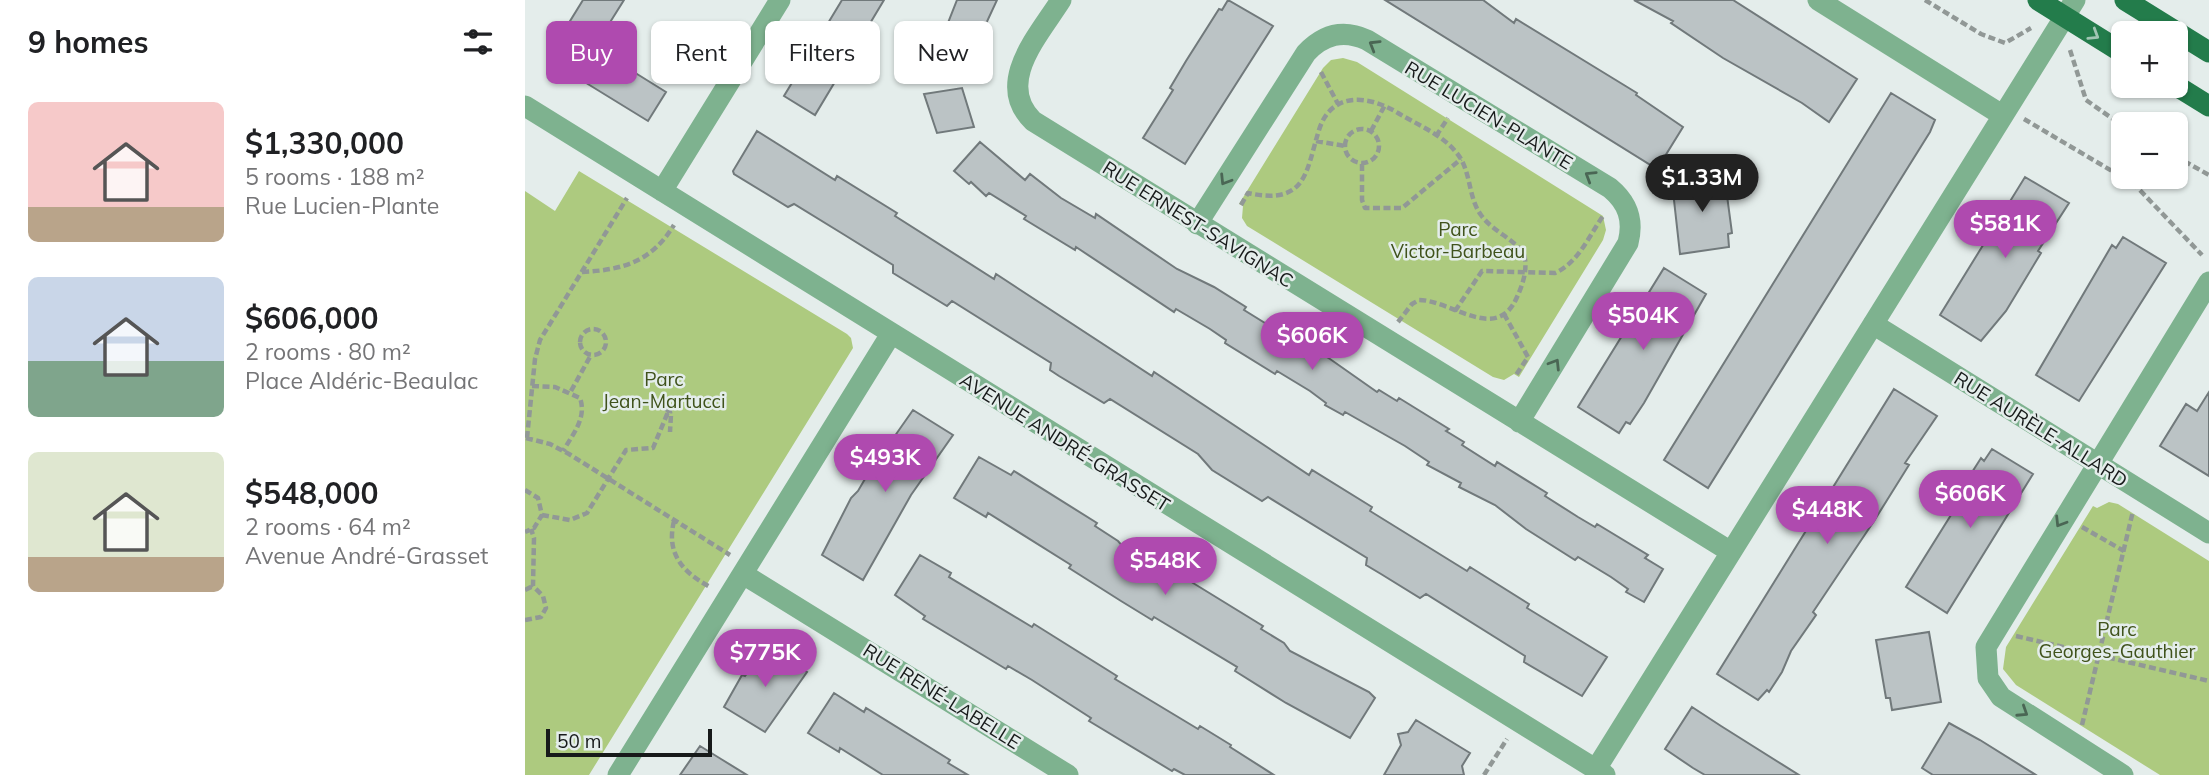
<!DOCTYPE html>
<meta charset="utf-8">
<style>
:root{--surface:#fff;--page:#f2f2f2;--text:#202124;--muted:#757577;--accent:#af4aaf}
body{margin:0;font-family:Mulish,sans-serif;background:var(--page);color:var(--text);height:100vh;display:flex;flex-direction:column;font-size:26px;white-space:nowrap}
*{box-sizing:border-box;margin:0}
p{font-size:23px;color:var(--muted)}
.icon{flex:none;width:38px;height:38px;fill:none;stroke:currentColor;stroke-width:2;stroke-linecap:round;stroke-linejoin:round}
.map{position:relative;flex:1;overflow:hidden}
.drawer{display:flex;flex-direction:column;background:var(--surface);width:525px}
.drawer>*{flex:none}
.hud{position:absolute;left:21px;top:21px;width:665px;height:63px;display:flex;gap:14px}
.controls{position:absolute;left:1586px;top:21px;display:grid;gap:14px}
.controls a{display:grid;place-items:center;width:77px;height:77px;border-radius:10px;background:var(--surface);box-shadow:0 2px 5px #0004;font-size:35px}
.scale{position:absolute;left:21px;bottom:18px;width:166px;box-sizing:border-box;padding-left:7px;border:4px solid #171a1a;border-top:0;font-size:19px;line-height:24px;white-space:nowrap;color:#171a1a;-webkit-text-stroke:5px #e4edeb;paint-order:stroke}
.price{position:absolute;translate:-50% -60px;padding:0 16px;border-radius:24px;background:var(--accent);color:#fff;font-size:23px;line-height:46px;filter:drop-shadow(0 2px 4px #0008)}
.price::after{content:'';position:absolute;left:50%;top:42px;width:21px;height:16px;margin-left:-10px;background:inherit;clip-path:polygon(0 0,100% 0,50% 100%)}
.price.selected{background:#222;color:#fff}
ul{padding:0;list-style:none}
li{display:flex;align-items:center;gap:21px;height:175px;padding:0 28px}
li span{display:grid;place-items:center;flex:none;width:196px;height:140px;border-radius:10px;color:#555}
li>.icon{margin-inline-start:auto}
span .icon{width:84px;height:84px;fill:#fffc;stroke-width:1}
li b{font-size:30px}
h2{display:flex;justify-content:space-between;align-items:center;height:84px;padding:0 28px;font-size:30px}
.pill{padding:0 24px;border-radius:10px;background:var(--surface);box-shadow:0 2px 5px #0004;font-size:24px;line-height:63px}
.pill.selected{background:var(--accent);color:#fff}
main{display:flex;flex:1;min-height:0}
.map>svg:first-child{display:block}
</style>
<main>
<section class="drawer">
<h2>9 homes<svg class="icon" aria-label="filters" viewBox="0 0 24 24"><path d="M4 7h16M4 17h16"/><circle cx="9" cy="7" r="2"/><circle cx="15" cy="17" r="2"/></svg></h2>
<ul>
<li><span style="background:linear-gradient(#f6c9c9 75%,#b9a48a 0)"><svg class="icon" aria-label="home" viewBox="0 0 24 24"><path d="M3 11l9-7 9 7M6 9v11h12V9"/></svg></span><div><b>$1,330,000</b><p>5 rooms · 188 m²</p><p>Rue Lucien-Plante</p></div></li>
<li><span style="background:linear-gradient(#c9d6e8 60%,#7fa58c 0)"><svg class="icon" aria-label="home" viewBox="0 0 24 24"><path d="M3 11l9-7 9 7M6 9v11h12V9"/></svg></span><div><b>$606,000</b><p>2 rooms · 80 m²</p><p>Place Aldéric-Beaulac</p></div></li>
<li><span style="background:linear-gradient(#dfe7d0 75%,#b9a48a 0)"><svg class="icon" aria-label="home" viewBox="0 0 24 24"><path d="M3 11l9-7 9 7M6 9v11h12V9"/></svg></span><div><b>$548,000</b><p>2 rooms · 64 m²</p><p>Avenue André-Grasset</p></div></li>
</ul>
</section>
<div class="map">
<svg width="1684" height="775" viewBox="0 0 1684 775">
<rect width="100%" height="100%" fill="#e4edeb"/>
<!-- green -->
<path fill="#adca7f" d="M818 58 832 62 1078 216 1081 230 1078 240 994 377 989 374 979 380 968 377 722 226 717 218 718 206 714 204 798 68 806 60Z
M54 171 322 334 326 338 328 348 64 775H0V191L30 211Z
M1584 502 1593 504 1684 561V775H1635L1491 685 1478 669 1481 647 1568 506 1572 508Z"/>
<!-- building -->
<path fill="#bbc3c5" stroke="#71797b" stroke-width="2" d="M58 0H99L72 43 78 46 75 51 141 92 123 121 27 62 47 29 42 26Z
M317 0H359L290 115 259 96Z
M432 0H472L440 69 405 55 412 37 417 38Z
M703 0 748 26 660 164 618 138 648 90 645 88 661 61 694 9 697 10Z
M860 0H958L989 23 991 19 1112 93 1111 95 1158 127 1132 169Z
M1109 0H1208L1332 79 1304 122 1277 103 1198 58 1146 23 1148 21Z
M437 88 449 127 412 133 399 94Z
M1366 93 1410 120 1405 132 1183 488 1139 460Z
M232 131 310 180 312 176 372 213 370 216 469 279 471 274 627 376 629 372 784 475 787 470 847 507 845 511 942 571 945 567 1004 604 1002 608 1082 657 1057 696 999 662 1000 656 901 594 895 598 856 574 841 565 842 558 743 497 737 501 687 470 673 454 585 399 579 403 534 376 525 370 526 363 427 301 422 306 368 273V265L318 234 269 204 263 207 209 174 208 171Z
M455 142 500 180 505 174 536 198 570 218 571 214 652 269 689 287 721 307 719 310 769 341 771 338 805 359 852 392 854 390 872 401 874 398 924 429 921 431 939 442 937 445 970 466 972 462 1022 493 1020 496 1053 517 1070 527 1072 524 1123 555 1120 558 1138 569 1119 602 1101 592 1103 589 1086 577 1053 557 1050 560 1001 529 970 505 934 487 936 483 902 465 904 462 880 446 820 412 818 415 800 405 801 403 785 391 752 371 750 374 700 343 701 340 685 329 651 309 649 312 551 247 550 250 499 219 501 216 464 193 461 196 446 182 444 184 429 171Z
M1196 175 1197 188H1201L1207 233 1203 234 1204 247 1155 254 1147 182Z
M1500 177 1544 203 1513 251 1516 253 1481 311 1456 341 1415 315Z
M1598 237 1641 263 1554 401 1511 375 1587 245 1591 248Z
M1139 268 1181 294 1119 403 1105 424 1101 422 1094 433 1053 407Z
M1369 389 1412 416 1380 463 1384 465 1349 521 1288 612 1291 615 1266 651 1257 672 1244 692 1242 690 1233 700 1192 674Z
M1684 392V476L1635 446 1661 404 1672 411Z
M388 410 428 435 386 495 338 580 297 555 326 498 333 491 364 438 367 440Z
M1467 449 1508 474 1422 613 1381 587 1436 499 1432 496 1456 458 1459 461Z
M454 457 486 475 489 471 572 523 570 526 593 541 599 548 653 578 655 575 738 626 736 629 759 643 765 651 844 692 850 698 825 738 761 703 710 671 712 667 629 617 627 620 596 601 544 568 546 565 463 513 461 517 429 498Z
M395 555 426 573 424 577 507 627 509 624 592 676 590 679 673 729 675 726 706 745 705 747 749 775H660L649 769 647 771 564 721 566 718 507 680 483 666 481 669 398 619 400 616 370 595Z
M1404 632 1416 702 1367 710 1365 698H1361L1351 640Z
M241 646 282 672 240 732 199 707 217 675 220 676Z
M309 693 339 712 341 708 425 760 423 763 443 775H358L315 748 314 752 283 733Z
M1167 707 1196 726 1274 775H1180L1168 768 1140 749Z
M891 720 945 753 937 766 939 775H859L876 745 873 734 883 732Z
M1424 723 1455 740 1511 775H1408L1397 768Z
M175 746 196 759 222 775H155Z"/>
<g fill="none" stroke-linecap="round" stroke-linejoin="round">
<!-- path -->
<path stroke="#919896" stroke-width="4.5" stroke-dasharray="7 3.5" stroke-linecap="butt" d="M1400 0 1456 34 1480 43 1506 28
M1545 50 1561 100 1598 126
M796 72 813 104
M1499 119 1609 184 1677 255
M820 146a17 17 0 1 1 34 0a17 17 0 1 1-34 0Z
M846 131 860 105
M911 136 923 118
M791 141 820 146
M1650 156 1684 175
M837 164V200L840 208H877L936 159
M716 205 723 193C782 206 781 171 794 130 806 91 844 95 873 113 891 124 916 134 930 151 947 169 942 196 956 215 967 231 988 238 999 254 1003 269 998 284 992 297 972 344 926 300 894 300L887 304 873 322
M57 272C99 270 127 261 149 225
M930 311 957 271 1030 273C1053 263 1064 236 1078 216
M979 314 1003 357 991 375
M55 342a13 13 0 1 1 26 0a13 13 0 1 1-26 0Z
M7 386 30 387 55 398C62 418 48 434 38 451
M46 391 66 355
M133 400 146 414 145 432
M1 438 25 444 44 454 205 555
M2 438 10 359 15 340 102 198
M0 490 13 498 17 515 9 528 0 532
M17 515 45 520 62 513 101 450 128 448 143 412 147 411
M149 521C141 553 157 572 185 587
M1557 527 1599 551
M0 590 8 586
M0 620 16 617 21 608 18 596 8 586 9 538 6 529
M1491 636 1684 681
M1557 725 1608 511
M959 775 982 739"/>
<!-- street -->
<path stroke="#7eb28f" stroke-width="21" d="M536 0C514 35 469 83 508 121L1206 552
M1293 0 1477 115
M0 106 1080 775
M137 191 255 0
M672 224 781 53C798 35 818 29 842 40L1085 188C1103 203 1109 220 1103 243L994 422
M1348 324 1684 533
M218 574 543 775
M1071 769 1550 0
M93 775 366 334
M1598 775 1476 697 1463 678 1461 647 1684 282"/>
<!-- primary -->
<path stroke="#237c4b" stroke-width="21" d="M1513 0 1598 53
M1600 0 1684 52
M1650 85 1684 106"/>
</g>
<!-- one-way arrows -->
<defs><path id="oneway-chevron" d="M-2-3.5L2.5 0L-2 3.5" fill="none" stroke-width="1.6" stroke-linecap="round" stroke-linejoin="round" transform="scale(1.75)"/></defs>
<use stroke="#a0c5b3" href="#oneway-chevron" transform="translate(1569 35) rotate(32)"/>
<g stroke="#4a6654">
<use href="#oneway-chevron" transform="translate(849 45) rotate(-149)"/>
<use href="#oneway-chevron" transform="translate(1065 176) rotate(-148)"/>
<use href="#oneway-chevron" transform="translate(700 180) rotate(122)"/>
<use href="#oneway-chevron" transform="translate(1030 364) rotate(-58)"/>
<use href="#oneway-chevron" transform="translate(1535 522) rotate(122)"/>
<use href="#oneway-chevron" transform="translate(1498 712) rotate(33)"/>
</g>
<g text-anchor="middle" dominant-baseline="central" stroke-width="5" stroke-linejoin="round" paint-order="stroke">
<!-- street labels -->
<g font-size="19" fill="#171a1a" stroke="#e4edeb">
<text transform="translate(964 115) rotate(31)">RUE LUCIEN-PLANTE</text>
<text transform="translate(673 224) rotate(32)">RUE ERNEST-SAVIGNAC</text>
<text transform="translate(1516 429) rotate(32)">RUE AURÈLE-ALLARD</text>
<text transform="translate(540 442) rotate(32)">AVENUE ANDRÉ-GRASSET</text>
<text transform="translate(417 696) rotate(32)">RUE RENÉ-LABELLE</text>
</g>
<!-- park labels -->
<g font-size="19" fill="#40531c" stroke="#e4edeb">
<text x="933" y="229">Parc<tspan x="933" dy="22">Victor-Barbeau</tspan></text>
<text x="139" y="379">Parc<tspan x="139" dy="22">Jean-Martucci</tspan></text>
<text x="1592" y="629">Parc<tspan x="1592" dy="22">Georges-Gauthier</tspan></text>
</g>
</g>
</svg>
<div class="controls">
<a>+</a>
<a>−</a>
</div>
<div class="scale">50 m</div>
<b class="price selected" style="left:1177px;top:214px">$1.33M</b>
<b class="price" style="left:1480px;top:260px">$581K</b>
<b class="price" style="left:1118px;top:352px">$504K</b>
<b class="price" style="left:787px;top:372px">$606K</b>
<b class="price" style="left:360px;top:494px">$493K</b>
<b class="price" style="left:1445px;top:530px">$606K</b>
<b class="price" style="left:1302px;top:546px">$448K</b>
<b class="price" style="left:640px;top:597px">$548K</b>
<b class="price" style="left:240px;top:689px">$775K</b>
<div class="hud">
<a class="pill selected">Buy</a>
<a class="pill">Rent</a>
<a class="pill">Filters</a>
<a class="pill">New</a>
</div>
</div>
</main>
